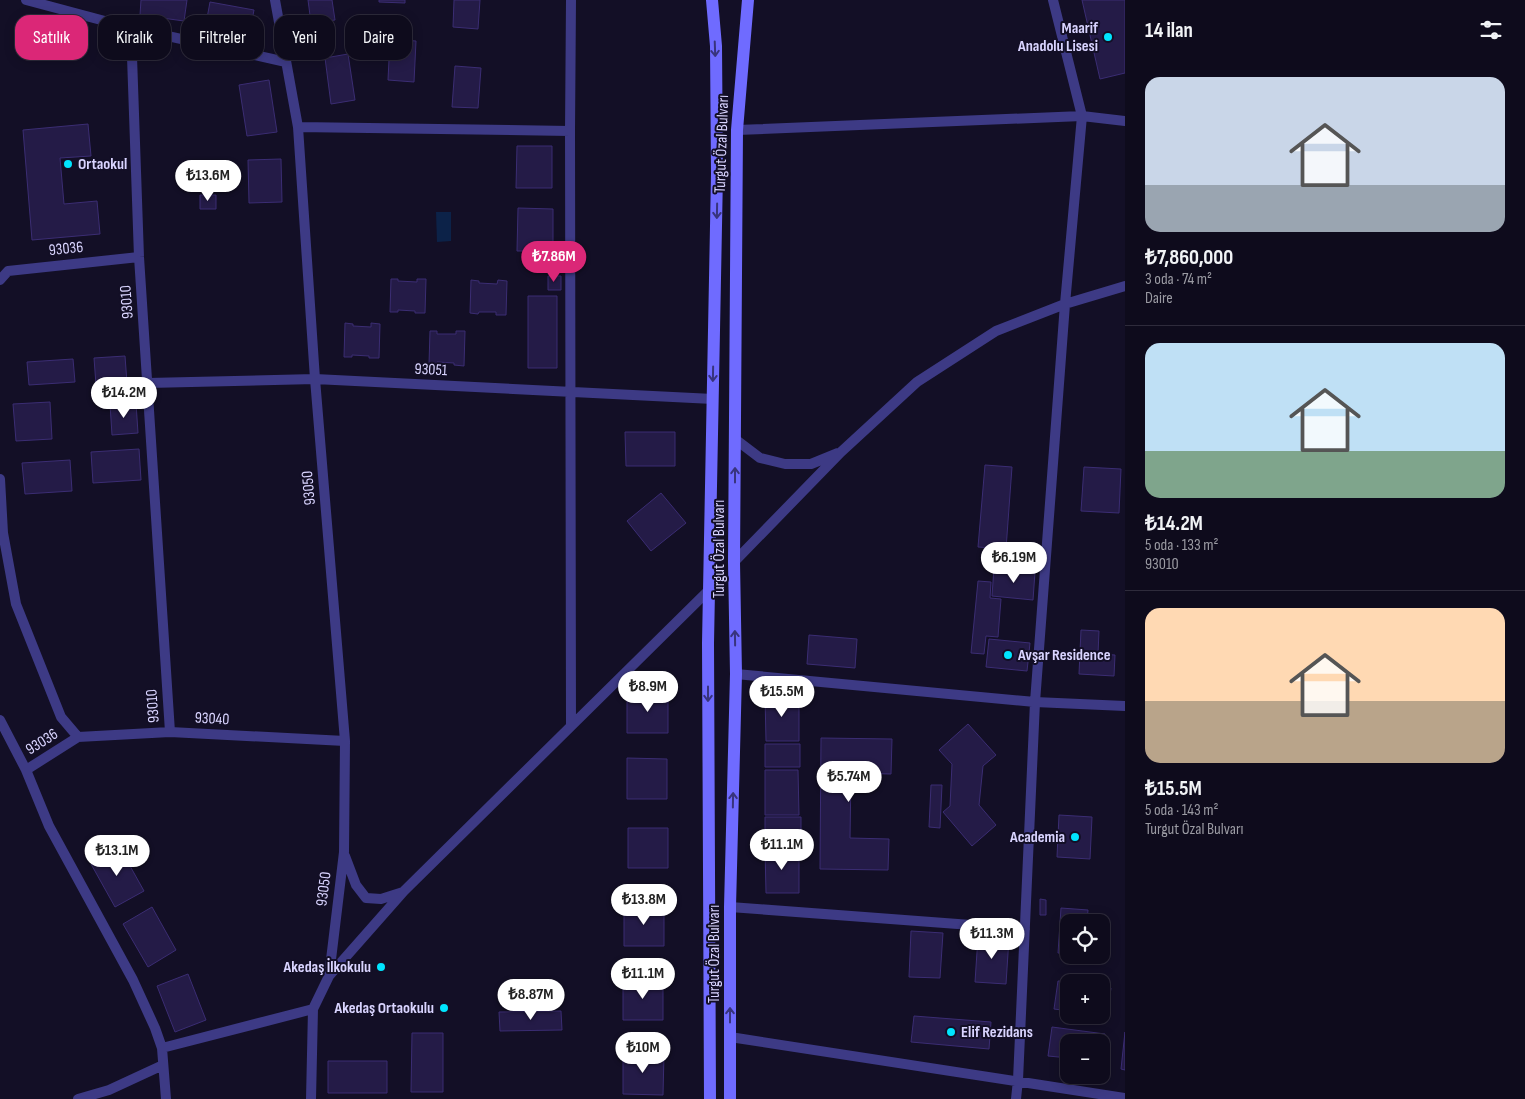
<!DOCTYPE html>
<html lang="tr">
<meta charset="utf-8">
<style>
:root{--surface:#0e0b1c;--page:#1c1929;--text:#f1f3f6;--muted:#9b9ba3;--line:#2e2b3b;--accent:#db2777}
body{margin:0;font-family:"Sofia Sans Condensed",sans-serif;background:var(--page);color:var(--text);height:100vh;display:flex;flex-direction:column;font-size:19px;white-space:nowrap}
*{box-sizing:border-box;margin:0}
p{font-size:16px;color:var(--muted)}
.icon{flex:none;width:28px;height:28px;fill:none;stroke:currentColor;stroke-width:2;stroke-linecap:round;stroke-linejoin:round}
.map{position:relative;flex:1;overflow:hidden}
.details{display:flex;flex-direction:column;background:var(--surface);width:400px}
.details>*{flex:none}
.top-card{position:absolute;left:15px;top:15px;width:475px;height:45px;display:flex;gap:10px}
.buttons{position:absolute;left:1060px;top:914px;display:grid;gap:10px}
.buttons a{display:grid;place-items:center;width:50px;height:50px;border-radius:10px;background:var(--surface);box-shadow:0 2px 12px #0003,0 0 0 1px var(--line);font-size:25px}
.price{position:absolute;translate:-50% -42px;padding:0 11px;border-radius:18px;background:#fff;color:#222;font-size:16px;line-height:32px;filter:drop-shadow(0 1px 2px #0008)}
.price::after{content:'';position:absolute;left:50%;top:30px;width:15px;height:11px;margin-left:-8px;background:inherit;clip-path:polygon(0 0,100% 0,50% 100%)}
.price.selected{background:var(--accent);color:#fff}
ul{padding:0;list-style:none}
li{display:grid;align-content:center;gap:10px;height:265px;padding:0 20px}
li+li{border-top:1px solid var(--line)}
li span{display:grid;place-items:center;height:155px;border-radius:15px;color:#555}
li>.icon{margin-inline-start:auto}
span .icon{width:90px;height:90px;fill:#fffc;stroke-width:1}
li b{font-size:21px}
h2{display:flex;justify-content:space-between;align-items:center;height:60px;padding:0 20px;font-size:21px}
.chip{padding:0 18px;border-radius:15px;background:var(--surface);box-shadow:0 2px 12px #0003,0 0 0 1px var(--line);font-size:18px;line-height:45px}
.chip.selected{background:var(--accent);color:#fff}
main{display:flex;flex:1;min-height:0}
.map>svg:first-child{display:block}
</style>
<main>
<div class="map">
<svg width="1125" height="1099" viewBox="0 0 1125 1099">
<rect width="100%" height="100%" fill="#130f26"/>
<!-- water -->
<path fill="#0c2248" d="M436 212H451V241L437 242Z"/>
<!-- building -->
<path fill="#241b47" stroke="#3b2d73" d="M141 0H187L184 21 140 15Z
M308 0H332L335 20 311 23Z
M379 0H405V3L379 2Z
M454 0H480L478 29 453 27Z
M1082 0H1125V73L1100 79Z
M210 2 254 10 249 36 205 29Z
M390 39 416 41 414 82 388 80Z
M348 54 355 100 331 104 325 58Z
M455 66 481 68 478 108 452 107Z
M269 80 277 132 247 136 239 85Z
M88 124 91 156 60 158 64 204 97 201 100 234 32 240 23 130Z
M517 146H552V188H516Z
M281 159 282 202 249 203 248 160Z
M200 195H216V209H200Z
M518 208 553 209V251H517Z
M548 276H561V290H548Z
M391 279H398V281L417 282V279H426L425 313H415V311L398 310V312H390Z
M471 280 479 281V283L497 284 498 280 507 281 506 315H496V312H479L478 314 470 313Z
M528 296H557V368H528Z
M345 323 353 324V326L371 327V323L380 324 379 358H369V356L352 355V357H344Z
M430 331H437V334H456V331H465L464 366 454 365V363L437 362V365L429 364Z
M125 356 127 383 96 385 94 358Z
M73 359 75 382 29 385 27 362Z
M50 402 52 439 16 441 13 404Z
M136 403 138 433 112 435 110 404Z
M625 432H675V466H626Z
M139 449 141 480 93 483 91 452Z
M70 460 72 491 25 494 22 463Z
M985 465 1012 467 1006 549 978 547Z
M1084 467 1121 469 1119 513 1081 511Z
M661 493 686 523 651 551 627 521Z
M994 568 1035 572 1033 600 992 596Z
M978 581 991 582 990 598 1001 599 998 637 986 636 984 654 971 653Z
M1081 630 1099 631 1098 654 1115 655 1114 676 1079 674Z
M809 635 857 639 855 668 807 664Z
M989 639 1030 643 1027 671 986 667Z
M627 693H668V733H627Z
M765 696H799V741H766Z
M968 724 996 755 983 766 979 805 996 825 972 846 943 812 950 806 952 764 939 750Z
M821 738 892 739 891 774 851 773 850 838 889 839 888 870 820 869Z
M765 744H800V767H765Z
M627 758 667 759V799H627Z
M765 770H798L799 815H765Z
M931 785H942L940 828 929 827Z
M1059 815 1092 817 1090 859 1057 857Z
M765 817H801V845H765Z
M628 828H668V868H628Z
M120 848 144 891 115 907 91 864Z
M799 848V893H766L765 849Z
M1040 899 1046 900V915H1040Z
M624 906H664V946H624Z
M152 907 176 950 148 967 123 924Z
M1061 908 1088 910 1087 922H1069V954L1058 953Z
M911 931 943 933 940 978 909 977Z
M978 937 1009 938 1006 984 975 982Z
M188 974 206 1020 175 1032 157 986Z
M623 980H663V1020H623Z
M1058 981 1072 982H1069V1011L1054 1009Z
M1101 986 1111 988 1107 1016 1100 1015H1101Z
M561 1011 562 1030 500 1031 499 1012Z
M914 1016 991 1022 989 1049 911 1042Z
M1052 1027 1105 1034 1101 1061V1042H1069V1058L1048 1056Z
M1125 1032V1070L1121 1069Z
M412 1033H443V1092H411Z
M623 1054H664L663 1095 623 1094Z
M328 1061H387V1093H328Z"/>
<g fill="none" stroke-linecap="round" stroke-linejoin="round">
<!-- minor -->
<path stroke="#3d3a85" stroke-width="10" d="M26 0 131 28
M275 0 298 127 315 379 345 741 344 852 329 976
M1053 0 1082 116 1065 304 1125 286
M298 127 570 131 571 0
M737 130 1082 116 1125 121
M570 131 571 726
M0 280 8 271 139 257
M148 383 315 379 713 399
M735 439 760 458 785 464H811L838 453
M0 479 3 533 16 604 61 717 78 737
M734 562 841 452 917 382 996 331 1065 304 1035 702 1125 706
M736 674 1035 702 1018 1080 1016 1099
M0 720 26 770
M170 732 139 257 131 28 286 62
M345 856 356 885 366 898 381 899 403 892
M730 907 1025 929
M730 1037 1125 1098
M162 1048 313 1009
M78 1099 109 1090 163 1065
M166 1099 162 1048 155 1028 133 980 49 826 26 770 78 737 170 732 345 741
M311 1099 313 1009 329 976 404 891 710 589"/>
<!-- secondary -->
<path stroke="#6f6bff" stroke-width="12" d="M710 1099 708 643 717 174 716 46 712 0
M730 1099V907L736 674 734 562 737 130 748 0"/>
</g>
<!-- one-way arrows -->
<defs><path id="oneway-shaft" d="M-6 0H5M1.5-3L5.5 0L1.5 3" fill="none" stroke-width="1.6" stroke-linecap="round" stroke-linejoin="round" transform="scale(1.25)"/></defs>
<g stroke="#38347d">
<use href="#oneway-shaft" transform="translate(715 49) rotate(88)"/>
<use href="#oneway-shaft" transform="translate(717 211) rotate(91)"/>
<use href="#oneway-shaft" transform="translate(713 374) rotate(91)"/>
<use href="#oneway-shaft" transform="translate(735 475) rotate(-90)"/>
<use href="#oneway-shaft" transform="translate(735 638) rotate(-91)"/>
<use href="#oneway-shaft" transform="translate(708 694) rotate(90)"/>
<use href="#oneway-shaft" transform="translate(733 800) rotate(-89)"/>
<use href="#oneway-shaft" transform="translate(730 1015) rotate(-90)"/>
</g>
<!-- markers -->
<g fill="#00e5ff" stroke="#130f26" stroke-width="2">
<circle cx="1108" cy="37" r="5"/>
<circle cx="68" cy="164" r="5"/>
<circle cx="1008" cy="655" r="5"/>
<circle cx="1075" cy="837" r="5"/>
<circle cx="381" cy="967" r="5"/>
<circle cx="444" cy="1008" r="5"/>
<circle cx="951" cy="1032" r="5"/>
</g>
<g text-anchor="middle" dominant-baseline="central" stroke-width="4" stroke-linejoin="round" paint-order="stroke">
<!-- poi labels -->
<g font-size="16" font-weight="bold" fill="#d9d4ff" stroke="#130f26" text-anchor="end">
<text x="1098" y="28">Maarif<tspan x="1098" dy="18">Anadolu Lisesi</tspan></text>
<text x="78" y="164" text-anchor="start">Ortaokul</text>
<text x="1018" y="655" text-anchor="start">Avşar Residence</text>
<text x="1065" y="837">Academia</text>
<text x="371" y="967">Akedaş İlkokulu</text>
<text x="434" y="1008">Akedaş Ortaokulu</text>
<text x="961" y="1032" text-anchor="start">Elif Rezidans</text>
</g>
<!-- street labels -->
<g font-size="16" fill="#d9d4ff" stroke="#130f26">
<text transform="translate(722 144) rotate(-88)">Turgut Özal Bulvarı</text>
<text transform="translate(66 249) rotate(-6)">93036</text>
<text transform="translate(127 302) rotate(-94)">93010</text>
<text transform="translate(431 370) rotate(3)">93051</text>
<text transform="translate(309 488) rotate(-95)">93050</text>
<text transform="translate(719 549) rotate(-90)">Turgut Özal Bulvarı</text>
<text transform="translate(153 706) rotate(-94)">93010</text>
<text transform="translate(212 719) rotate(3)">93040</text>
<text transform="translate(42 742) rotate(-32)">93036</text>
<text transform="translate(324 889) rotate(-83)">93050</text>
<text transform="translate(714 954) rotate(-90)">Turgut Özal Bulvarı</text>
</g>
</g>
</svg>
<div class="buttons">
<a><svg class="icon" aria-label="locate" viewBox="0 0 24 24"><circle cx="12" cy="12" r="6"/><path d="M12 2v4M12 18v4M2 12h4M18 12h4"/></svg></a>
<a>+</a>
<a>−</a>
</div>
<b class="price" style="left:208px;top:202px">₺13.6M</b>
<b class="price selected" style="left:554px;top:283px">₺7.86M</b>
<b class="price" style="left:124px;top:419px">₺14.2M</b>
<b class="price" style="left:1014px;top:584px">₺6.19M</b>
<b class="price" style="left:648px;top:713px">₺8.9M</b>
<b class="price" style="left:782px;top:718px">₺15.5M</b>
<b class="price" style="left:849px;top:803px">₺5.74M</b>
<b class="price" style="left:782px;top:871px">₺11.1M</b>
<b class="price" style="left:117px;top:877px">₺13.1M</b>
<b class="price" style="left:644px;top:926px">₺13.8M</b>
<b class="price" style="left:992px;top:960px">₺11.3M</b>
<b class="price" style="left:643px;top:1000px">₺11.1M</b>
<b class="price" style="left:531px;top:1021px">₺8.87M</b>
<b class="price" style="left:643px;top:1074px">₺10M</b>
<div class="top-card">
<a class="chip selected">Satılık</a>
<a class="chip">Kiralık</a>
<a class="chip">Filtreler</a>
<a class="chip">Yeni</a>
<a class="chip">Daire</a>
</div>
</div>
<section class="details">
<h2>14 ilan<svg class="icon" aria-label="filters" viewBox="0 0 24 24"><path d="M4 7h16M4 17h16"/><circle cx="9" cy="7" r="2"/><circle cx="15" cy="17" r="2"/></svg></h2>
<ul>
<li><span style="background:linear-gradient(#c9d6e8 70%,#9aa5b1 0)"><svg class="icon" aria-label="home" viewBox="0 0 24 24"><path d="M3 11l9-7 9 7M6 9v11h12V9"/></svg></span><div><b>₺7,860,000</b><p>3 oda · 74 m²</p><p>Daire</p></div></li>
<li><span style="background:linear-gradient(#bfe0f5 70%,#7fa58c 0)"><svg class="icon" aria-label="home" viewBox="0 0 24 24"><path d="M3 11l9-7 9 7M6 9v11h12V9"/></svg></span><div><b>₺14.2M</b><p>5 oda · 133 m²</p><p>93010</p></div></li>
<li><span style="background:linear-gradient(#ffd9b3 60%,#b9a48a 0)"><svg class="icon" aria-label="home" viewBox="0 0 24 24"><path d="M3 11l9-7 9 7M6 9v11h12V9"/></svg></span><div><b>₺15.5M</b><p>5 oda · 143 m²</p><p>Turgut Özal Bulvarı</p></div></li>
</ul>
</section>
</main>
